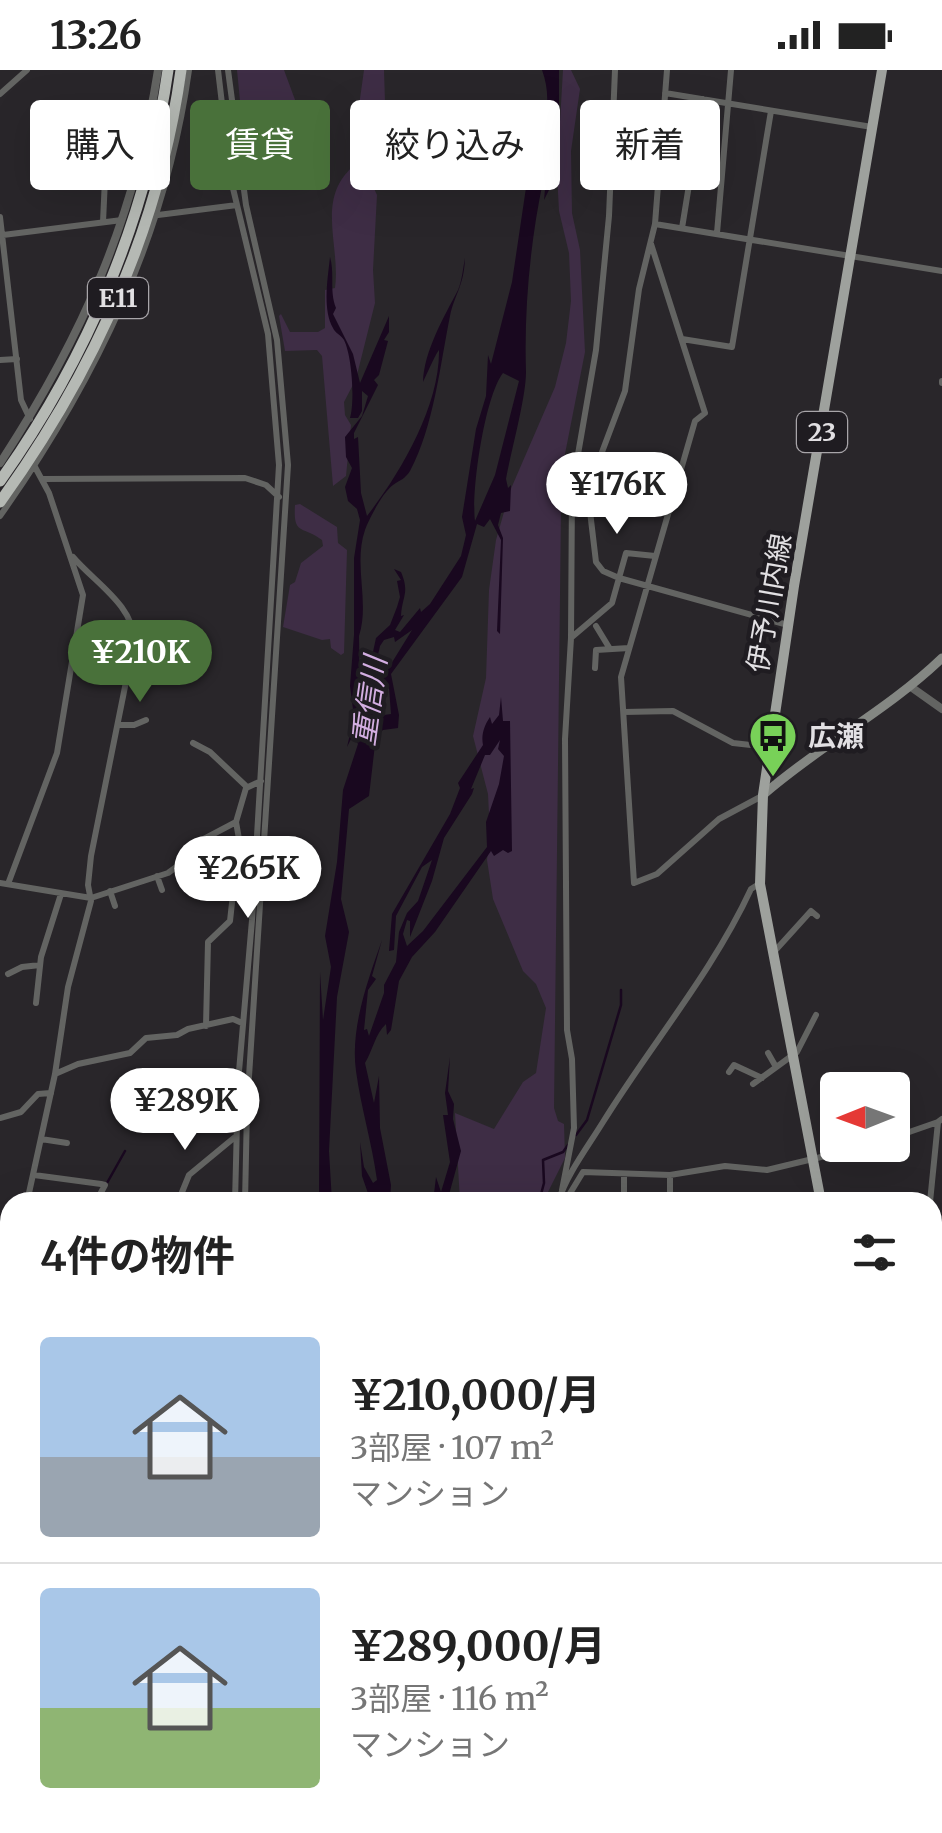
<!DOCTYPE html>
<html lang="ja">
<meta charset="utf-8">
<style>
:root{--surface:#fff;--page:#f6f6f6;--text:#222;--muted:#767676;--line:#e0e0e0;--accent:#49713a}
body{margin:0;font-family:Merriweather,"Noto Sans JP",serif;background:var(--page);color:var(--text);height:100vh;display:flex;flex-direction:column;font-size:38px;white-space:nowrap}
*{box-sizing:border-box;margin:0}
p{font-size:32px;color:var(--muted)}
.icon{flex:none;width:55px;height:55px;fill:none;stroke:currentColor;stroke-width:2;stroke-linecap:round;stroke-linejoin:round}
.map{position:relative;flex:1;overflow:hidden}
.drawer{position:absolute;left:0px;top:1122px;width:942px;height:642px;display:flex;flex-direction:column;background:var(--surface);border-radius:30px 30px 0 0;box-shadow:0 10px 40px #0002}
.drawer>*{flex:none}
.hud{position:absolute;left:30px;top:30px;width:882px;height:90px;display:flex;gap:20px}
.needle{width:65px;rotate:269deg}
.tools{position:absolute;left:820px;top:1002px;display:grid;gap:20px}
.tools a{display:grid;place-items:center;width:90px;height:90px;border-radius:10px;background:var(--surface);box-shadow:0 10px 40px #0002;font-size:50px}
.price{position:absolute;translate:-50% -85px;padding:0 22px;border-radius:35px;background:#fff;color:#222;font-size:32px;line-height:65px;filter:drop-shadow(0 2px 5px #0008)}
.price::after{content:'';position:absolute;left:50%;top:60px;width:30px;height:22px;margin-left:-15px;background:inherit;clip-path:polygon(0 0,100% 0,50% 100%)}
.price.active{background:var(--accent);color:#fff}
ul{padding:0;list-style:none}
li{display:flex;align-items:center;gap:30px;height:250px;padding:0 40px}
li+li{border-top:2px solid var(--line)}
li span{display:grid;place-items:center;flex:none;width:280px;height:200px;border-radius:10px;color:#555}
li>.icon{margin-inline-start:auto}
span .icon{width:120px;height:120px;fill:#fffc;stroke-width:1}
li b{font-size:42px}
h2{display:flex;justify-content:space-between;align-items:center;height:120px;padding:0 40px;font-size:42px}
.chip{padding:0 35px;border-radius:10px;background:var(--surface);box-shadow:0 10px 40px #0002;font-size:35px;line-height:90px}
.chip.active{background:var(--accent);color:#fff}
.status{display:flex;justify-content:space-between;align-items:center;height:70px;padding:0 50px;background:var(--surface);direction:ltr}
.status svg{height:28px;fill:currentColor}
.map>svg:first-child{display:block}
</style>
<div class="status"><b>13:26</b><svg viewBox="0 0 49 12"><path d="M0 12V9h3v3zM5 12V6h3v6zM10 12V3h3v9zM15 12V0h3v12zM26 1h20v11H26zM47 4h2v5h-2z"/></svg></div>
<div class="map">
<svg width="942" height="1763" viewBox="0 0 942 1763">
<rect width="100%" height="100%" fill="#29262a"/>
<!-- green -->
<path fill="#3e2d45" d="M237 0H284L301 46 303 99 280 100V107L248 113Z
M364 0H384L386 64 374 81 370 96V110L377 125 373 200 375 233 356 309 344 332 345 345 351 355 346 406 333 416 322 286 317 280 285 281 279 246 281 244 290 262H318L325 258V220L335 218C341 175 314 127 356 94L358 43Z
M563 0H571L580 19 571 81 572 143 580 180 585 282 565 384 561 440 554 1038 558 1051 564 1054 565 1088 543 1132H460L455 1043 494 1059 523 1012 536 1003 546 938 536 914 523 901 493 829 487 790 490 764 488 724 473 666 486 608 489 520 496 470 510 421 555 317 566 273 571 231 569 183 559 141 557 103Z
M300 434 337 457 338 473 347 480 344 583 341 585 331 578 330 569 322 570 283 557 290 515 295 512 301 493 323 476 322 470C302 455 293 466 295 435Z
M301 1755H398L397 1763H301Z"/>
<!-- water -->
<path fill="#19081f" fill-rule="evenodd" d="M542 0H559V54L552 66 549 120 544 130 546 108 543 111C530 174 524 239 526 302 526 328 511 381 506 409L508 418 511 415 510 441 501 443 498 455 503 468 500 564 497 561 501 470 490 449 484 457 477 454 462 507 391 604 399 645 398 658 383 660 376 666 369 726 349 739 341 829 349 862 337 927 329 1081 332 1132H319L320 902 323 950 331 897 325 866 337 792 343 720 358 674 353 665 347 677 354 647 350 616 354 565V488L360 450 357 439 348 431 345 417 352 398 346 387 345 367 362 346 368 326 362 321V341L358 348H350C355 331 352 286 344 270 341 265 335 263 333 258 322 239 328 207 330 187 335 204 329 220 336 238L333 244 353 284 360 313 389 246V262L384 270 388 271 379 305 374 310 378 315 354 363V369L358 367 361 423 367 446C400 404 440 336 439 280 435 285 427 304 423 312 424 281 444 247 458 220 462 211 463 198 465 188 464 216 455 223 450 246 440 295 434 356 410 401 405 409 400 410 393 415 383 422 369 449 365 460 353 495 370 532 359 566L360 642 376 568 390 555 397 537 400 527 397 511 401 510 394 499 401 502C410 523 402 526 401 546L404 545 395 560 400 562 420 538 421 542 430 534 461 486 466 465 462 447 476 359 486 326 488 285 491 294 512 212 538 37 536 72C548 47 551 25 542 0ZM503 303 519 311 495 405 475 451C471 420 485 326 503 303ZM412 560 375 620 384 614 389 618 391 644 384 645C363 628 375 600 380 576L384 570 394 567 395 572Z
M501 627 503 651H510L512 781 508 783 503 780 494 786 491 781 435 862 412 887 399 911 391 960 387 965 386 954C375 964 373 980 365 993L374 1033 379 1006 380 1058 391 1115 390 1132H371L362 1106 360 1072 364 1097 373 1113 377 1110C372 1073 361 1038 356 1001 350 958 368 910 382 870L372 906 376 909 368 920 364 960 367 959 369 966 384 923V915L396 892 399 862 407 843 418 831 432 790 422 797 396 846 394 880 389 881 392 844 450 744 460 718 458 713 483 675C481 665 484 656 490 647L492 654 499 645ZM500 670 498 679 504 686 499 714 486 752 487 777 423 861 407 876 403 864 407 850 410 851V867L432 811 444 768 472 724 474 718 471 719 485 685H490Z
M450 987 448 1021 454 1034 453 1049 461 1081 447 1132H433L436 1107 441 1122 450 1092 443 1045H448L445 1023Z"/>
<g fill="none" stroke-linecap="round" stroke-linejoin="round">
<!-- stream -->
<path stroke="#19081f" stroke-width="2.5" d="M576 1065 587 1050 621 935V920
M107 1113 125 1081
M539 1132 544 1113 543 1090 563 1082 568 1075
M0 1563 10 1612
M37 1755 38 1763
M504 1755 507 1763
M290 1763 291 1755"/>
<!-- minor -->
<path stroke="#636462" stroke-width="6" d="M218 0 231 110 268 264 279 395 252 850 238 1013 235 1132
M228 0 246 135 277 270 288 395 247 1038 245 1132
M667 0 655 154 639 219 625 321 596 398 589 433 596 492 603 501 619 508 788 555
M665 23 872 57
M0 24 27 0
M193 100H221L228 107
M158 145 237 135
M0 147 21 330 30 349
M103 152 105 109 128 105 135 108
M655 154 942 201
M682 158 703 29
M717 163 731 0
M3 165 122 150
M651 174 705 343 695 351 621 607 634 813 657 804 719 749 762 726
M682 269 732 277 771 41
M0 290 17 289
M942 313V311
M43 409 245 408 266 415 279 427
M0 446C96 310 166 166 189 0
M596 556 610 579
M572 567 612 533 626 483 655 486
M595 598 596 580 629 578
M624 642 673 641 733 673 768 677
M118 655H134L146 650
M193 673 210 682 247 717
M157 806 162 820
M0 813 91 828 168 803 179 795 200 771 236 752 246 718 261 711
M8 814 57 683 83 525 49 423 35 397 34 386
M110 821 115 836
M773 883 811 841 817 846
M8 904 22 897 40 895
M36 933 41 887 61 824
M206 956 208 872 230 851 239 769 236 752
M768 983 776 997
M729 1002 734 995 762 1008
M55 1004 78 994 130 983 146 968 177 965 188 959 233 949 242 953
M753 1014 797 982 816 945
M0 1048 21 1042 38 1024 51 1023
M892 1068 938 1052
M41 1069 67 1073
M34 1105 101 1114 105 1115 96 1132
M670 1105 725 1096 767 1100 871 1075
M562 1120 574 1058 572 989 567 960 565 669 571 568 572 419 596 280 609 146 615 0
M27 1132 55 1004 68 917 91 831 88 815 91 786 134 572C135 536 94 512 73 487
M178 1132 189 1105 235 1067
M558 1132C567 1104 587 1078 603 1052 652 973 712 903 751 819L759 814
M559 1132 569 1125 583 1102 670 1105V1132
M624 1132V1104
M930 1132 938 1052 942 1049
M932 1227 942 1228
M0 1252 10 1209
M932 1288 942 1275
M0 1310H10
M932 1329 942 1319
M932 1357 942 1362
M932 1392 942 1381
M0 1421 10 1419
M932 1470 942 1471
M0 1521H10
M932 1559 942 1560
M0 1581 10 1629
M0 1642H10
M0 1717 10 1715
M33 1755 35 1763
M55 1755 56 1763
M524 1755 527 1763
M534 1755 537 1763
M663 1755 665 1763
M148 1758 181 1763
M77 1763 81 1755
M93 1763 96 1755
M188 1763 189 1755
M229 1763 230 1755
M238 1763 239 1755"/>
<!-- tertiary -->
<path stroke="#636462" stroke-width="8" d="M0 393C82 268 135 148 158 0
M911 617 942 639
M932 1686 942 1683"/>
<!-- secondary -->
<path stroke="#848783" stroke-width="9" d="M763 725C820 675 888 640 942 588
M718 1763 740 1755"/>
<!-- primary -->
<path stroke="#9ea19d" stroke-width="10" d="M821 1132 760 814 763 725 794 516 882 0
M919 1755 920 1763"/>
<!-- motorway-bridge -->
<path stroke="#b5b9b4" stroke-width="11" d="M0 411C87 289 147 148 168 0
M0 432C93 303 159 159 181 0"/>
</g>
<!-- icons -->
<defs>
<g id="bus-pin" transform="scale(2.5)"><path d="M0 17L-7.5 6A9.5 9.5 0 1 1 7.5 6Z" fill="#78d158" stroke="#1f1c21"/><path d="M-5-6H5V4H4V6H2V4H-2V6H-4V4H-5ZM-3.5-4V0h7V-4ZM-3.5 1.2v1.5H-2V1.2ZM2 1.2v1.5H3.5V1.2Z" fill="#111"/></g>
</defs>
<g fill-rule="evenodd">
<use href="#bus-pin" x="773" y="666"/>
</g>
<g text-anchor="middle" dominant-baseline="central" stroke-width="9" stroke-linejoin="round" paint-order="stroke">
<!-- shield labels -->
<g fill="#1f1c21" stroke="#a8a5a9" stroke-width="2.5">
<rect x="88" y="208" width="60" height="40" rx="8"/>
<rect x="797" y="342" width="50" height="40" rx="8"/>
</g>
<g font-size="25" font-weight="bold" fill="#e2e0e3">
<text x="118" y="228">E11</text>
<text x="822" y="362">23</text>
</g>
<!-- street labels -->
<g font-size="28" fill="#e2e0e3" stroke="#1f1c21">
<text transform="translate(769 533) rotate(-80)">伊予川内線</text>
</g>
<!-- poi labels -->
<g font-size="28" font-weight="bold" fill="#e2e0e3" stroke="#1f1c21" text-anchor="start">
<text x="808" y="666">広瀬</text>
</g>
<!-- water labels -->
<g font-size="30" font-style="italic" fill="#d3aee1" stroke="#1f1c21">
<text transform="translate(369 631) rotate(-82)">重信川</text>
</g>
</g>
</svg>
<div class="tools">
<a><svg class="needle" viewBox="-14 -14 28 28"><path d="M0-13l5 13h-10z" fill="#e53935"/><path d="M0 13l5-13h-10z" fill="#767676"/></svg></a>
</div>
<b class="price" style="left:617px;top:467px">¥176K</b>
<b class="price active" style="left:140px;top:635px">¥210K</b>
<b class="price" style="left:248px;top:851px">¥265K</b>
<b class="price" style="left:185px;top:1083px">¥289K</b>
<div class="hud">
<a class="chip">購入</a>
<a class="chip active">賃貸</a>
<a class="chip">絞り込み</a>
<a class="chip">新着</a>
</div>
<section class="drawer">
<h2>4件の物件<svg class="icon" aria-label="filters" viewBox="0 0 24 24"><path d="M4 7h16M4 17h16"/><circle cx="9" cy="7" r="2"/><circle cx="15" cy="17" r="2"/></svg></h2>
<ul>
<li><span style="background:linear-gradient(#a9c7e8 60%,#9aa5b1 0)"><svg class="icon" aria-label="home" viewBox="0 0 24 24"><path d="M3 11l9-7 9 7M6 9v11h12V9"/></svg></span><div><b>¥210,000/月</b><p>3部屋 · 107 m²</p><p>マンション</p></div></li>
<li><span style="background:linear-gradient(#a9c7e8 60%,#8fb573 0)"><svg class="icon" aria-label="home" viewBox="0 0 24 24"><path d="M3 11l9-7 9 7M6 9v11h12V9"/></svg></span><div><b>¥289,000/月</b><p>3部屋 · 116 m²</p><p>マンション</p></div></li>
</ul>
</section>
</div>
